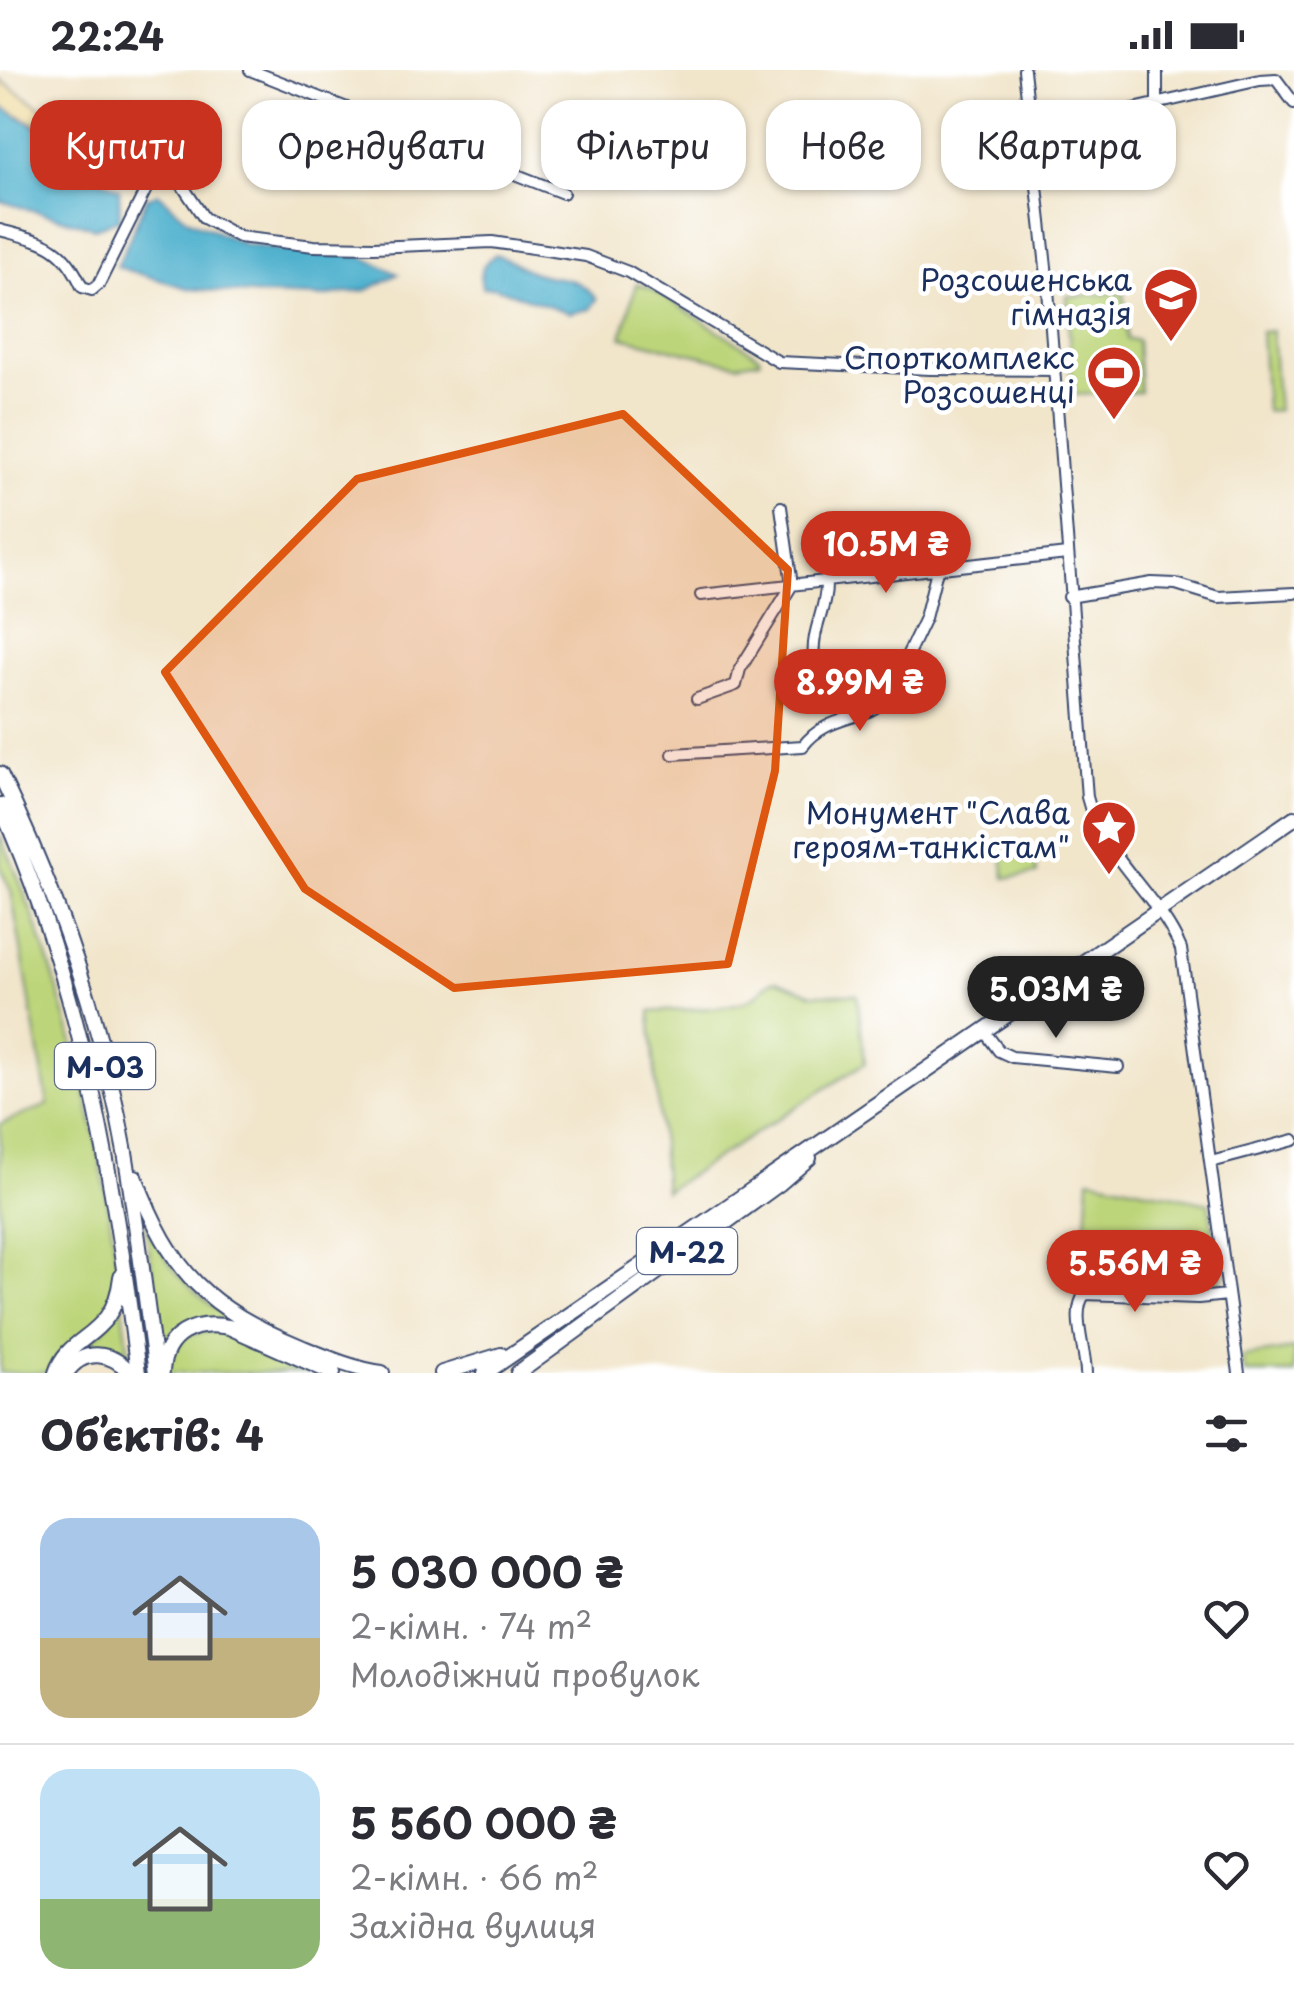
<!DOCTYPE html>
<html lang="uk">
<meta charset="utf-8">
<style>
:root{--surface:#fff;--page:#f2f2f3;--text:#2b2b33;--muted:#7c7c81;--line:#e1e1e2;--accent:#c8321e}
body{margin:0;font-family:"Playpen Sans",sans-serif;background:var(--page);color:var(--text);height:100vh;display:flex;flex-direction:column;font-size:38px;white-space:nowrap}
*{box-sizing:border-box;margin:0}
p{font-size:32px;color:var(--muted)}
.icon{flex:none;width:55px;height:55px;fill:none;stroke:currentColor;stroke-width:2;stroke-linecap:round;stroke-linejoin:round}
.map{position:relative;height:1303px;overflow:hidden}
.side{display:flex;flex-direction:column;background:var(--surface);flex:1}
.side>*{flex:none}
.top-card{position:absolute;left:30px;top:30px;width:1235px;height:90px;display:flex;gap:20px}
.price{position:absolute;translate:-50% -85px;padding:0 22px;border-radius:35px;background:var(--accent);color:#fff;font-size:32px;line-height:65px;filter:drop-shadow(0 2px 5px #0008)}
.price::after{content:'';position:absolute;left:50%;top:60px;width:30px;height:22px;margin-left:-15px;background:inherit;clip-path:polygon(0 0,100% 0,50% 100%)}
.price.current{background:#222;color:#fff}
ul{padding:0;list-style:none}
li{display:flex;align-items:center;gap:30px;height:250px;padding:0 40px}
li+li{border-top:2px solid var(--line)}
li span{display:grid;place-items:center;flex:none;width:280px;height:200px;border-radius:30px;color:#555}
li>.icon{margin-inline-start:auto}
span .icon{width:120px;height:120px;fill:#fffc;stroke-width:1}
li b{font-size:42px}
h2{display:flex;justify-content:space-between;align-items:center;height:120px;padding:0 40px;font-size:42px}
.chip{padding:0 35px;border-radius:30px;background:var(--surface);box-shadow:0 2px 8px #0004;font-size:35px;line-height:90px}
.chip.current{background:var(--accent);color:#fff}
.status{display:flex;justify-content:space-between;align-items:center;height:70px;padding:0 50px;background:var(--surface);direction:ltr}
.status svg{height:28px;fill:currentColor}
.map>svg:first-child{display:block}
</style>
<div class="status"><b>22:24</b><svg viewBox="0 0 49 12"><path d="M0 12V9h3v3zM5 12V6h3v6zM10 12V3h3v9zM15 12V0h3v12zM26 1h20v11H26zM47 4h2v5h-2z"/></svg></div>
<div class="map">
<svg width="1294" height="1303" viewBox="0 0 1294 1303">
<rect width="100%" height="100%" fill="#fff"/>
<filter id="ink" filterUnits="userSpaceOnUse"><feTurbulence type="fractalNoise" baseFrequency=".01" numOctaves="2"/><feDisplacementMap in="SourceGraphic" scale="20" xChannelSelector="R" yChannelSelector="G"/><feConvolveMatrix kernelMatrix="1 2 1 2 8 2 1 2 1" color-interpolation-filters="sRGB"/></filter>
<filter id="wash" filterUnits="userSpaceOnUse"><feTurbulence type="fractalNoise" baseFrequency=".0048" numOctaves="4" result="noise"/><feDisplacementMap in="SourceGraphic" scale="40" xChannelSelector="R" yChannelSelector="G"/><feGaussianBlur stdDeviation="2.25" result="paint"/><feColorMatrix in="noise" values="0 0 0 0 0 0 0 0 0 0 0 0 0 0 0 0 0 1.4 0 .05"/><feComposite in="paint" operator="in"/></filter>
<g filter="url(#wash)">
<rect width="100%" height="100%" fill="#f1e5ca"/>
<!-- green -->
<path fill="#bdd57a" stroke="#6c826c" stroke-width="2.5" d="M636 214 650 218 759 286 760 290 738 294 722 291 622 267Z
M1124 223 1127 270H1137L1140 322 1072 325 1067 226Z
M1272 261 1278 340 1266 341 1261 262Z
M0 764C52 882 87 1008 108 1135 112 1166 124 1203 110 1233 99 1255 69 1283 52 1303H0V1054L48 1035 11 821 0 798Z
M1034 782 1037 804 1005 808 1002 786Z
M777 910 813 924H857L865 993 665 1121 650 942C677 939 729 941 752 928 763 922 764 912 777 910Z
M1089 1108 1209 1133 1221 1216 1214 1224 1082 1217Z
M145 1154 173 1198 195 1222 236 1254C206 1246 181 1248 163 1275Z
M122 1228 130 1293 111 1281 79 1282 105 1258Z
M222 1259 321 1303H166L167 1291 186 1265Z
M1294 1279V1303H1245L1242 1287Z"/>
<!-- sand -->
<path fill="#eeda9e" stroke="#84847e" stroke-width="2.5" d="M0 10 47 41 38 55 0 36Z"/>
<!-- water -->
<path fill="#50b1ce" stroke="#367096" stroke-width="2.5" d="M0 36 83 84 102 109 119 119 120 149 95 158 0 131Z
M158 123 187 149 244 174 280 180 324 181 363 187 398 204 367 220 321 227 264 225 190 219 117 197 147 128Z
M496 185C510 188 519 197 532 202 559 212 575 202 597 229L590 239 570 243 494 217 483 218C477 205 483 191 496 185Z"/>
</g>
<g filter="url(#ink)">
<g fill="none" stroke-linecap="round" stroke-linejoin="round">
<!-- minor casing -->
<g stroke="#3b4a6e" stroke-width="14">
<path id="minor" d="M250 0 563 123
M1024 0 1047 206 1087 727C1101 786 1159 826 1181 879L1239 1303
M1157 0V32
M1029 63 1260 10 1276 9 1294 33
M0 160C43 172 63 173 82 217L92 220 99 214 158 95 180 112 204 148 239 167 314 176 374 177 492 172 586 186 628 202 779 292 930 299 1055 300
M701 525 1067 484
M1069 527 1152 513 1176 514 1218 527 1294 523
M814 587C811 560 827 539 826 512
M697 629 736 615 740 599 792 515 781 437
M673 684 803 676C828 643 866 652 887 628L925 548 937 500
M985 962 999 981 1012 987 1118 997
M1211 1092 1294 1070
M1086 1303C1086 1280 1070 1242 1085 1224L1198 1228 1227 1225"/>
</g>
<!-- highway casing -->
<g stroke="#3b4a6e" stroke-width="18">
<path id="highway" d="M0 704C57 823 102 952 125 1082 137 1155 146 1230 156 1303
M0 735C81 915 114 1108 138 1303
M135 1107C172 1204 206 1237 301 1277 328 1288 354 1299 382 1303
M162 1302C164 1264 195 1250 229 1257L333 1303
M56 1303C69 1262 114 1270 121 1207
M66 1303C84 1277 112 1282 131 1303
M442 1303 501 1285
M485 1303 1294 748
M518 1303 780 1113 809 1088"/>
</g>
<!-- minor -->
<use href="#minor" stroke="#fff" stroke-width="10"/>
<!-- highway -->
<use href="#highway" stroke="#fff" stroke-width="14"/>
</g>
</g>
<!-- marked area -->
<path fill="#de5710" fill-opacity="0.2" stroke="#de5710" stroke-width="8" stroke-linejoin="round" d="M623 344 788 500 775 701 728 894 454 918 305 819 165 602 357 409Z"/>
<!-- icons -->
<defs>
<g id="school-pin" transform="scale(2.875)"><path d="M0 17L-7.5 6A9.5 9.5 0 1 1 7.5 6Z" fill="#c8321e" stroke="#fff"/><path d="M0-5L7-2L0 1L-7-2ZM-4 1L0 2.5L4 1V4Q0 6-4 4Z" fill="#fff"/></g>
<g id="stadium-pin" transform="scale(2.875)"><path d="M0 17L-7.5 6A9.5 9.5 0 1 1 7.5 6Z" fill="#c8321e" stroke="#fff"/><path d="M0-5a6.5 5 0 1 0 0 10a6.5 5 0 1 0 0-10ZM-3.5-1.8h7v3.6h-7Z" fill="#fff"/></g>
<g id="sight-pin" transform="scale(2.875)"><path d="M0 17L-7.5 6A9.5 9.5 0 1 1 7.5 6Z" fill="#c8321e" stroke="#fff"/><path d="M0-6L1.8-2.2L6-1.7L2.9 1.2L3.7 5.4L0 3.3L-3.7 5.4L-2.9 1.2L-6-1.7L-1.8-2.2Z" fill="#fff"/></g>
</defs>
<g fill-rule="evenodd">
<use href="#school-pin" x="1171" y="225"/>
<use href="#stadium-pin" x="1114" y="303"/>
<use href="#sight-pin" x="1109" y="758"/>
</g>
<g text-anchor="middle" dominant-baseline="central" stroke-width="9" stroke-linejoin="round" paint-order="stroke">
<!-- shield labels -->
<g fill="#fff" stroke="#5f6d8e" stroke-width="2.5">
<rect x="55" y="973" width="100" height="46" rx="8"/>
<rect x="637" y="1158" width="100" height="46" rx="8"/>
</g>
<g font-size="28" font-weight="bold" fill="#1b2f5e">
<text x="105" y="996">М-03</text>
<text x="687" y="1181">М-22</text>
</g>
<!-- poi labels -->
<g font-size="30" fill="#1b2f5e" stroke="#fff" text-anchor="end">
<text x="1132" y="208">Розсошенська<tspan x="1132" dy="34">гімназія</tspan></text>
<text x="1075" y="286">Спорткомплекс<tspan x="1075" dy="34">Розсошенці</tspan></text>
<text x="1070" y="741">Монумент "Слава<tspan x="1070" dy="34">героям-танкістам"</tspan></text>
</g>
</g>
</svg>
<b class="price" style="left:886px;top:526px">10.5M ₴</b>
<b class="price" style="left:860px;top:664px">8.99M ₴</b>
<b class="price current" style="left:1056px;top:971px">5.03M ₴</b>
<b class="price" style="left:1135px;top:1245px">5.56M ₴</b>
<div class="top-card">
<a class="chip current">Купити</a>
<a class="chip">Орендувати</a>
<a class="chip">Фільтри</a>
<a class="chip">Нове</a>
<a class="chip">Квартира</a>
</div>
</div>
<section class="side">
<h2>Об’єктів: 4<svg class="icon" aria-label="filters" viewBox="0 0 24 24"><path d="M4 7h16M4 17h16"/><circle cx="9" cy="7" r="2"/><circle cx="15" cy="17" r="2"/></svg></h2>
<ul>
<li><span style="background:linear-gradient(#a9c7e8 60%,#c2b280 0)"><svg class="icon" aria-label="home" viewBox="0 0 24 24"><path d="M3 11l9-7 9 7M6 9v11h12V9"/></svg></span><div><b>5 030 000 ₴</b><p>2-кімн. · 74 m²</p><p>Молодіжний провулок</p></div><svg class="icon" aria-label="heart" viewBox="0 0 24 24"><path d="M12 20l-8-8c-3-5 5-10 8-4 3-6 11-1 8 4z"/></svg></li>
<li><span style="background:linear-gradient(#bfe0f5 65%,#8fb573 0)"><svg class="icon" aria-label="home" viewBox="0 0 24 24"><path d="M3 11l9-7 9 7M6 9v11h12V9"/></svg></span><div><b>5 560 000 ₴</b><p>2-кімн. · 66 m²</p><p>Західна вулиця</p></div><svg class="icon" aria-label="heart" viewBox="0 0 24 24"><path d="M12 20l-8-8c-3-5 5-10 8-4 3-6 11-1 8 4z"/></svg></li>
</ul>
</section>
